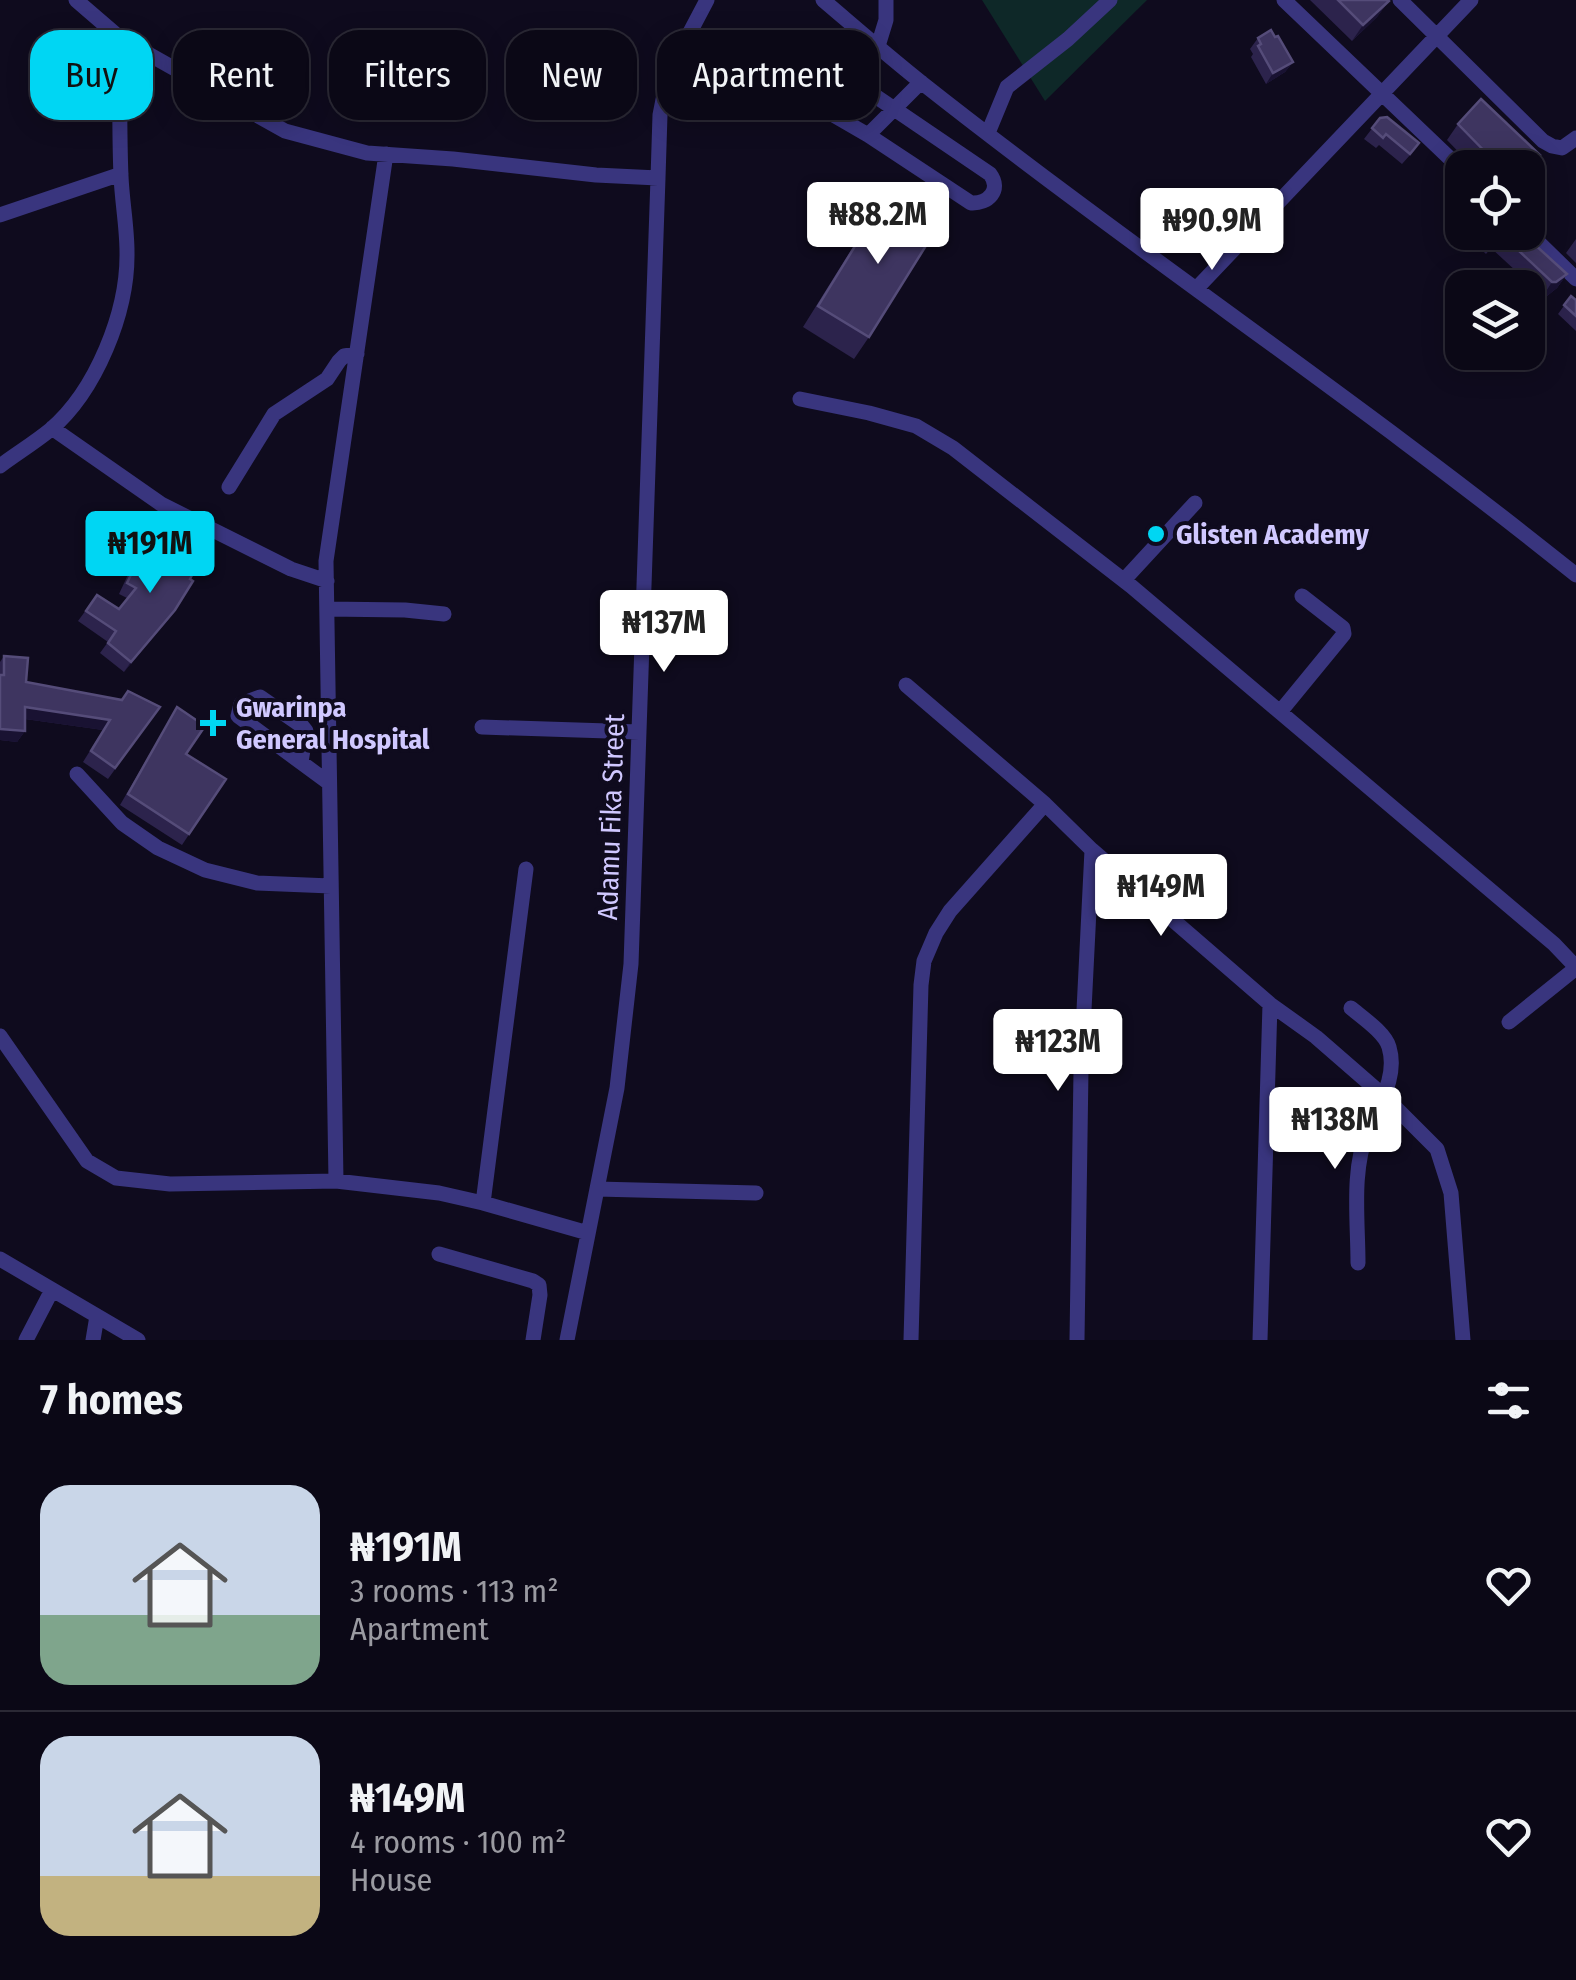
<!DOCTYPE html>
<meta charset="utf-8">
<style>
:root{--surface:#0b0816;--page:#14111f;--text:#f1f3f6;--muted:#9a9aa1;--line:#2b2935;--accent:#00d6f3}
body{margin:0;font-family:"Fira Sans Condensed",sans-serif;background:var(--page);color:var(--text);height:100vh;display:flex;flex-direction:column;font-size:38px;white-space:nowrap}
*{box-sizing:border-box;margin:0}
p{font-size:32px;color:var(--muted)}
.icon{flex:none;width:55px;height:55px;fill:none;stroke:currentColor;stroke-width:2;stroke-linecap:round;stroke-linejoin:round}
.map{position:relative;height:1340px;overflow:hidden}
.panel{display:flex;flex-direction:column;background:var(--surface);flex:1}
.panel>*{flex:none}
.banner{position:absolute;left:30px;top:30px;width:1000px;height:90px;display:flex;gap:20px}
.buttons{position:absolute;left:1445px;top:150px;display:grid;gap:20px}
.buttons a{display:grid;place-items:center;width:100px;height:100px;border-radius:20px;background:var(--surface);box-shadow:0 5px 25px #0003,0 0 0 2px var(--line);font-size:50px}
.price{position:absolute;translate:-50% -85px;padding:0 22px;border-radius:10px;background:#fff;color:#222;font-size:32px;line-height:65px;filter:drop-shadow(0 2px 5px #0008)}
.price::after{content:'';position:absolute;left:50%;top:60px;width:30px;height:22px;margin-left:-15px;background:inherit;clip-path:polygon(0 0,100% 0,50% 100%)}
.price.active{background:var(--accent);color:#111}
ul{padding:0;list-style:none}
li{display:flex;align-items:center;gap:30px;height:250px;padding:0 40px}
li+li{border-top:2px solid var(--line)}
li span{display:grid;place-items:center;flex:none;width:280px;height:200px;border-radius:30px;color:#555}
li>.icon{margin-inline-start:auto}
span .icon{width:120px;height:120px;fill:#fffc;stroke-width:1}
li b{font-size:42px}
h2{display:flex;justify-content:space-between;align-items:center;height:120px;padding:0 40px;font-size:42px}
.pill{padding:0 35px;border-radius:30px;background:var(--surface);box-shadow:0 5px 25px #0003,0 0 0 2px var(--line);font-size:35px;line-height:90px}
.pill.active{background:var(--accent);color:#111}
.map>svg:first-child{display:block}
</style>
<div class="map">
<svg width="1576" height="1340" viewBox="0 0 1576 1340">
<rect width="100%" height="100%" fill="#0f0b1e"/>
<!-- green -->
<path fill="#0e2828" d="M982 0H1147L1045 101Z"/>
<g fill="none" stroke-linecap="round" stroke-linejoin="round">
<!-- minor -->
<path stroke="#39357e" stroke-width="15" d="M76 0 120 38 285 131 367 153 453 159 596 175 658 178
M823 0C856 28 888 56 922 83 1136 252 1364 404 1576 575
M1284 0 1462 170
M1400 0 1543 141 1552 146 1562 148 1576 138
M690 32 868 135 921 82
M878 46 886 20V0
M809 51 990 174C1002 190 988 204 971 203L868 135
M988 133 1007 87 1068 39 1110 0
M0 215 121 174
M1528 232 1576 279
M1196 289 1471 0
M800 399 869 413 916 426 953 448 1131 586 1554 944 1576 967
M52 428 161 504 291 569 327 581
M0 466C16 454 34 443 50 430 96 391 128 312 127 252 127 227 122 201 121 176 119 130 120 84 120 38
M229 487 274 414 327 379 339 361 344 356 357 354
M1124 580 1195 503
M327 609 405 610 444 614
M906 685 1045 804 1092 850 1270 1004 1316 1037 1385 1097 1437 1149 1451 1193 1463 1340
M1280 712 1344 634 1343 628 1302 596
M482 727 639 732
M301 762 306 731 302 726 260 697 241 704 238 716 329 783
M77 774 122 823 158 848 205 870 257 883 331 886
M1351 1008C1363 1018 1385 1033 1389 1047 1398 1077 1379 1104 1368 1130 1351 1170 1358 1220 1358 1263
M1509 1022 1576 968
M0 1036 87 1161 116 1178 170 1184 336 1181 439 1193 483 1203 588 1233
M336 1181 326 561 386 154
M597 1189 756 1193
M483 1203 526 869
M439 1254 533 1281 539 1285 540 1295 533 1340
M0 1259 138 1340
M26 1340 52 1290
M93 1340 97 1316
M567 1340 617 1088 631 964 658 178 660 115 668 74 707 0
M911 1340 921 985 924 961 936 933 950 911 1045 804
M1077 1340 1081 1070 1092 850
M1260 1340 1270 1004"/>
</g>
<!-- wall -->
<path fill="#2c234c" d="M1310 0H1388L1389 1 1377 17 1352 41Z
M1258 38 1293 62 1285 72 1266 84 1251 57 1253 54 1250 49Z
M1380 118 1411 154 1402 164 1379 145 1376 148 1364 139Z
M1458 124 1540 155 1528 173V168H1474L1447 140Z
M1462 194V232L1445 216Z
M886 196 869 337 854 359 803 327 871 218Z
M1463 232H1521L1567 274 1557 288 1547 296H1543L1491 248 1486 254Z
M1576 239V263L1566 253Z
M1571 296 1576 300V331L1558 314Z
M165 532 175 610 124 672 100 653 108 642 78 621 97 595 119 609 127 598 119 594 131 568 139 558 148 562Z
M4 656 26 682 160 707 108 779 83 762 103 730 25 719V731L17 742 0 740V662Z
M177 707 186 754 226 779 182 845 120 805Z"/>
<!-- shaded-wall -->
<path fill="#191232" d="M1389 1 1377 17 1352 41 1363 25Z
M1293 62 1285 72 1266 84 1273 73Z
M1567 274 1557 288 1547 296H1543L1552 282Z
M175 610 168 620 124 672 131 662Z
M25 707 110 720 103 730 18 718Z
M0 729 25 731 17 742 0 740Z"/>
<!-- building -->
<path fill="#3e3560" stroke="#554c79" stroke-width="2.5" d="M1338 0H1388L1389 1 1363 25Z
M1271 30 1275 37 1278 36 1293 62 1273 73 1258 46 1261 44 1258 38Z
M1481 99 1540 155 1528 168H1501L1458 124Z
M1387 117 1419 143 1410 154 1386 134 1383 138 1372 128 1380 118Z
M1462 194V208L1455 201Z
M886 196 937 228 869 337 818 306Z
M1488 232H1521L1567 274 1556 282H1552L1501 234 1496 240Z
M1571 296 1576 300V316L1564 305Z
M165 532 204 551 190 579 193 581 175 610 131 662 108 643 116 631 86 611 97 595 119 609 136 588 127 583 139 558 150 563Z
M4 656 28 658 26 682 122 700 128 691 160 707 115 768 91 751 110 720 25 707V731L0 729V675H4Z
M177 707 205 726 186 754 226 779 189 834 128 794Z"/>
<!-- markers -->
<g fill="#00d6f3" stroke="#0f0b1e" stroke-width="4">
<circle cx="1156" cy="534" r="10"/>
<path d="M208 708h10v10h10v10h-10v10h-10v-10h-10v-10h10z"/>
</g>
<g text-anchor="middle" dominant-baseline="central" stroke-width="8" stroke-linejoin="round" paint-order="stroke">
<!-- poi labels -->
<g font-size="28" font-weight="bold" fill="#d0c8ff" stroke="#0f0b1e" text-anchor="start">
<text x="1176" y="534">Glisten Academy</text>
<text x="236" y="707">Gwarinpa<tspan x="236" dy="32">General Hospital</tspan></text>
</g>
<!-- street labels -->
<g font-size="28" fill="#d0c8ff" stroke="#0f0b1e">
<text transform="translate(611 817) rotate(-88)">Adamu Fika Street</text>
</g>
</g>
</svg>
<div class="buttons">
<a><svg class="icon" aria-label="locate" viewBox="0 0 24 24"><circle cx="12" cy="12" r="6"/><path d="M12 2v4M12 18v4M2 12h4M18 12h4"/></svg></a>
<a><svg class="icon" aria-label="layers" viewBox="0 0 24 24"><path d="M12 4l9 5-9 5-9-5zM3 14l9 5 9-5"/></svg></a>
</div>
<b class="price" style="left:878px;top:267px">₦88.2M</b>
<b class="price" style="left:1212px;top:273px">₦90.9M</b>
<b class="price active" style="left:150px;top:596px">₦191M</b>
<b class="price" style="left:664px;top:675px">₦137M</b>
<b class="price" style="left:1161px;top:939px">₦149M</b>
<b class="price" style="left:1058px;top:1094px">₦123M</b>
<b class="price" style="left:1335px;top:1172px">₦138M</b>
<div class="banner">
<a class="pill active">Buy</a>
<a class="pill">Rent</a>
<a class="pill">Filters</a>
<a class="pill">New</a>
<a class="pill">Apartment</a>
</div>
</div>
<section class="panel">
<h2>7 homes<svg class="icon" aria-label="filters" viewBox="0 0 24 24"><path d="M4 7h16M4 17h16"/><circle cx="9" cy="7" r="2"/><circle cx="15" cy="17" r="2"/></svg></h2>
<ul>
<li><span style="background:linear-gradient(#c9d6e8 65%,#7fa58c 0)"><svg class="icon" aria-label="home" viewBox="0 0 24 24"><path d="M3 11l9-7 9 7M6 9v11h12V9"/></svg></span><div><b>₦191M</b><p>3 rooms · 113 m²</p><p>Apartment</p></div><svg class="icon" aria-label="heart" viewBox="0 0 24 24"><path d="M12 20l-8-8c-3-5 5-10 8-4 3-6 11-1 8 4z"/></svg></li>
<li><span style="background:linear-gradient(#c9d6e8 70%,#c2b280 0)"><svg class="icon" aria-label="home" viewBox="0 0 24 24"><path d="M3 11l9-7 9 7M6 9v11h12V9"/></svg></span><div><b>₦149M</b><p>4 rooms · 100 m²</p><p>House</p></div><svg class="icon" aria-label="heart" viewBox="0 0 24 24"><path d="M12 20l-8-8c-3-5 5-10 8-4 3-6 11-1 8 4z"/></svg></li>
</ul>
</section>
